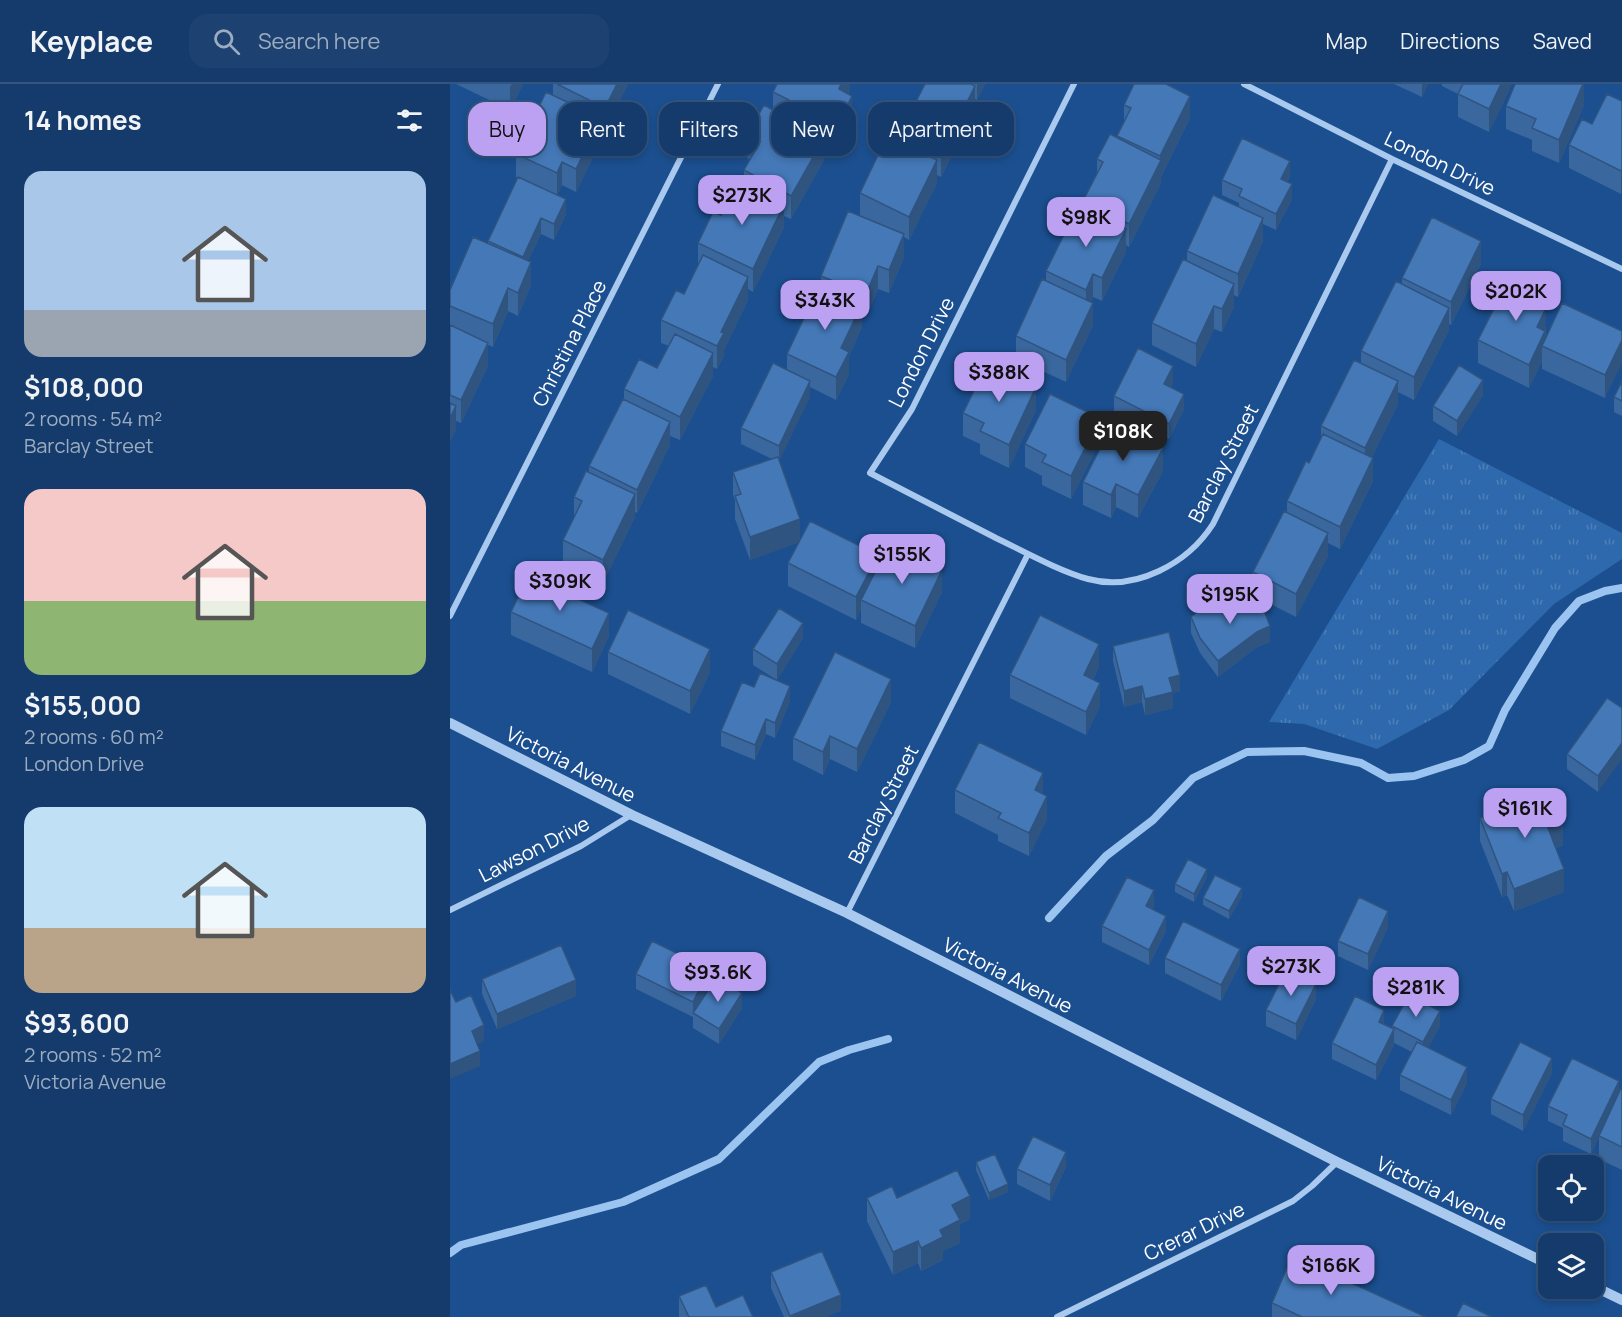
<!DOCTYPE html>
<meta charset="utf-8">
<style>
:root{--surface:#143b6b;--page:#1d4271;--text:#f1f3f6;--muted:#9dadc1;--line:#33557e;--accent:#bca0f2}
body{margin:0;font-family:Manrope,sans-serif;background:var(--page);color:var(--text);height:100vh;display:flex;flex-direction:column;font-size:22px;white-space:nowrap}
*{box-sizing:border-box;margin:0}
p{font-size:20px;color:var(--muted)}
.icon{flex:none;width:33px;height:33px;fill:none;stroke:currentColor;stroke-width:2;stroke-linecap:round;stroke-linejoin:round}
.map{position:relative;flex:1;overflow:hidden}
.details{display:flex;flex-direction:column;background:var(--surface);width:450px}
.details>*{flex:none}
.banner{position:absolute;left:18px;top:18px;width:570px;height:54px;display:flex;gap:12px}
.buttons{position:absolute;left:1088px;top:1071px;display:grid;gap:12px}
.buttons a{display:grid;place-items:center;width:66px;height:66px;border-radius:12px;background:var(--surface);box-shadow:0 3px 9px #0003,0 0 0 2px var(--line);font-size:30px}
.price{position:absolute;translate:-50% -51px;padding:0 14px;border-radius:12px;background:var(--accent);color:#111;font-size:20px;line-height:39px;filter:drop-shadow(0 2px 3px #0008)}
.price::after{content:'';position:absolute;left:50%;top:36px;width:18px;height:14px;margin-left:-9px;background:inherit;clip-path:polygon(0 0,100% 0,50% 100%)}
.price.selected{background:#222;color:#fff}
ul{padding:0;list-style:none}
li{display:grid;align-content:center;gap:12px;height:318px;padding:0 24px}
li span{display:grid;place-items:center;height:186px;border-radius:18px;color:#555}
li>.icon{margin-inline-start:auto}
span .icon{width:108px;height:108px;fill:#fffc;stroke-width:1}
li b{font-size:26px}
h2{display:flex;justify-content:space-between;align-items:center;height:72px;padding:0 24px;font-size:26px}
.pill{padding:0 21px;border-radius:18px;background:var(--surface);box-shadow:0 3px 9px #0003,0 0 0 2px var(--line);font-size:21px;line-height:54px}
.pill.selected{background:var(--accent);color:#111}
header{display:flex;align-items:center;gap:36px;box-sizing:border-box;height:84px;padding:0 30px;background:var(--surface);border-bottom:2px solid var(--line)}
header strong{font-size:28px}
nav{display:flex;gap:33px;margin-inline-start:auto;font-size:21px}
.search{width:420px;height:54px;background:var(--page);display:flex;align-items:center;gap:15px;box-sizing:border-box;padding:0 21px;border-radius:18px;color:var(--muted);font-size:22px}
main{display:flex;flex:1;min-height:0}
.map>svg:first-child{display:block}
</style>
<header>
<strong>Keyplace</strong>
<div class="search"><svg class="icon" aria-label="search" viewBox="0 0 24 24"><circle cx="10" cy="10" r="6"/><path d="M15 15l6 6"/></svg>Search here</div>
<nav><a>Map</a><a>Directions</a><a>Saved</a></nav>
</header>
<main>
<section class="details">
<h2>14 homes<svg class="icon" aria-label="filters" viewBox="0 0 24 24"><path d="M4 7h16M4 17h16"/><circle cx="9" cy="7" r="2"/><circle cx="15" cy="17" r="2"/></svg></h2>
<ul>
<li><span style="background:linear-gradient(#a9c7e8 75%,#9aa5b1 0)"><svg class="icon" aria-label="home" viewBox="0 0 24 24"><path d="M3 11l9-7 9 7M6 9v11h12V9"/></svg></span><div><b>$108,000</b><p>2 rooms · 54 m²</p><p>Barclay Street</p></div></li>
<li><span style="background:linear-gradient(#f6c9c9 60%,#8fb573 0)"><svg class="icon" aria-label="home" viewBox="0 0 24 24"><path d="M3 11l9-7 9 7M6 9v11h12V9"/></svg></span><div><b>$155,000</b><p>2 rooms · 60 m²</p><p>London Drive</p></div></li>
<li><span style="background:linear-gradient(#bfe0f5 65%,#b9a48a 0)"><svg class="icon" aria-label="home" viewBox="0 0 24 24"><path d="M3 11l9-7 9 7M6 9v11h12V9"/></svg></span><div><b>$93,600</b><p>2 rooms · 52 m²</p><p>Victoria Avenue</p></div></li>
</ul>
</section>
<div class="map">
<svg width="1172" height="1233" viewBox="0 0 1172 1233">
<defs>
<pattern id="park-tufts" width="24" height="20" patternUnits="userSpaceOnUse" patternTransform="scale(1.5)"><rect width="24" height="20" fill="#2e69ad"/><path d="M3 7l-1-3M5 7V3M7 7l1-3M15 17l-1-3M17 17v-4M19 17l1-3" fill="none" stroke="#4d80b9"/></pattern>
</defs>
<rect width="100%" height="100%" fill="#1b4f8f"/>
<!-- park -->
<path fill="url(#park-tufts)" d="M989 355 1172 449V475L1104 520 999 626 927 665 854 640 819 638Z"/>
<g fill="none" stroke-linecap="round" stroke-linejoin="round">
<!-- stream -->
<path stroke="#9cc4f0" stroke-width="8" d="M599 834 656 772 703 736 743 694 797 668 854 667 911 679 938 694 964 692 1014 676 1039 662 1055 626 1105 544 1129 517 1155 507 1172 504
M0 1169 11 1161 173 1118 269 1075 369 978 399 966 438 955"/>
<!-- minor -->
<path stroke="#a9c9ee" stroke-width="6" d="M624 0 462 325 420 389C462 411 504 432 546 454 573 467 609 487 638 495 686 508 738 479 763 440L942 75
M794 0 942 75 1172 185
M0 532 268 0
M0 826 131 762 181 731
M397 829 578 470
M607 1233 843 1117 862 1102 887 1078"/>
<!-- tertiary -->
<path stroke="#a9c9ee" stroke-width="10" d="M0 639 182 731 397 829 887 1078 1098 1180
M1143 1202 1172 1216"/>
</g>
<!-- wall -->
<path fill="#3a679d" d="M6 0H73L60 26Z
M103 0H178L155 47 151 44V57L126 108 112 101 107 111 116 130 104 156 91 150 78 177 81 201 68 232 58 227 43 263 38 261V282L11 339 6 337V345L0 357V206L38 160V157L68 94 66 93V70L103 11Z
M400 0V6L398 10 402 35 388 63 374 56V76L341 135 334 132V143L303 208 298 205V216L274 266V272L267 285 263 283V292L230 356 220 352V361L187 429 185 428V433L153 499 113 479V456L124 435V413L139 388V382L174 315V305L207 284 219 262 211 259V236L234 210 248 181V159L271 131 294 101V86L300 75 297 74V51L323 26V8Z
M475 0H535L527 16 525 15V25L491 93 487 91V99L459 156 454 153V173L439 209 428 205 416 233 412 232V243L399 272V290L386 316 360 303V313L329 376 350 456 428 483 492 508 465 564 411 539V525L406 536 338 502V479L349 458 300 476 285 435V416L283 411V388L322 375 291 360V344L337 286V270L371 200V192L410 132V109L450 58V49Z
M944 0H978L972 13Z
M992 0H1062L1039 48 1008 33V10L992 2Z
M1134 0V21L1109 79 1082 67V56L1056 45V22Z
M1172 17 1171 110 1119 84V61L1142 40Z
M674 21 740 34 711 93V99L679 163 676 161V168L652 217 643 213 641 218 643 241 616 298 566 275V252L596 197V187L633 125V117L647 90V75L667 54V52L674 38Z
M840 92 837 98 842 115 826 146 813 140V157L788 213 784 211V223L772 248 764 245 746 283 702 261V239L737 177V167L789 123V119L772 111V96Z
M1031 180 1001 241 999 240V246L964 316 948 308V320L922 373 923 397 890 465 878 459V472L846 533 803 511V488L837 429V417L859 379 871 354V342L911 279V267L952 200V194Z
M1091 221 1096 247 1095 255 1172 247 1155 314 1092 285V277L1079 304 1028 279V256Z
M1172 297V332L1164 328V313Z
M723 298 721 303 734 325 719 355 664 328V312Z
M1033 311 1007 352 983 337V322Z
M586 326 559 384 530 370V360L513 352V329Z
M650 357 621 415 592 401V392L575 383V360Z
M713 387 688 434 666 423 661 434 633 421V398Z
M61 528 159 552 142 588 61 551Z
M767 528 820 558 807 563 768 593 750 569 741 549V533Z
M353 554 327 596 303 581V565Z
M663 562 730 607 723 609V624L695 631 692 618 674 623 663 577Z
M158 568 260 588 240 630 158 590Z
M649 583 643 596 650 622 636 651 560 614V591Z
M1157 614 1148 708 1117 685V670Z
M340 617 325 654 316 650 305 676 271 662V647Z
M441 618 407 688 380 675 373 691 343 676V654Z
M505 706 593 710 597 735 579 772 548 757V751L505 729Z
M1030 734 1113 761 1106 764 1114 808 1064 827 1057 811 1052 813 1030 757Z
M757 792 744 818 725 808V800Z
M792 812 779 835 753 821V814Z
M704 821 702 825 716 847 699 881 652 858V842Z
M938 843 918 886 888 872V857Z
M715 874 790 880 771 917 715 889Z
M186 890 259 901 249 920 292 924 269 960 243 944V932V933L186 905Z
M32 895 126 912 47 945 32 910Z
M866 915 846 956 816 942V926Z
M934 940 942 944V942H990L978 964 1017 999 1001 1031 950 1006V991L962 968 944 959V961L926 996 882 975V959Z
M1102 989 1073 1047 1041 1030V1015Z
M1172 1002V1086L1149 1075V1053L1141 1070 1113 1057V1044L1098 1037V1022L1169 1008Z
M526 1078 558 1108 539 1116 526 1086Z
M616 1083 600 1117 567 1100V1085Z
M417 1114H447L520 1135 510 1140V1159L493 1167V1176L471 1187 468 1179 443 1191 417 1137Z
M321 1188 391 1226 376 1233H334L321 1204Z
M229 1212 266 1223 303 1233H229Z
M822 1219 976 1233H822Z"/>
<!-- shaded-wall -->
<path fill="#305480" d="M62 0H73L60 26V3Z
M167 0H178L155 47V24Z
M391 0H400V6L389 28V5Z
M527 0H535L527 16Z
M972 0H978L972 13Z
M1051 0H1062L1039 48V25Z
M1133 0H1134V21L1109 79V56Z
M525 2V25L491 93V70Z
M402 12V35L388 63V41Z
M740 12V34L711 93V99L679 163V140L710 79V72Z
M151 34V57L126 108V85Z
M374 54V76L341 135V112Z
M487 76V99L459 156V133Z
M840 77V92L831 110V95Z
M112 78V101L107 112V89Z
M1172 85V108L1171 110V87Z
M842 100V115L826 146V130Z
M116 115V130L104 156V140Z
M334 120V143L303 208V185Z
M91 134V150L73 188V173Z
M813 134V157L788 213V190Z
M676 145V168L652 217V194Z
M454 150V173L439 209V186Z
M1031 157V180L1001 241V218Z
M81 178V201L68 232V209Z
M428 182V205L416 233V210Z
M643 190V213L636 229V206Z
M298 193V216L274 266V272L267 285V262L271 248Z
M784 200V223L772 248V225Z
M58 204V227L43 263V240Z
M1091 206V228L1085 219Z
M643 219V241L616 298V276Z
M412 220V243L399 272V290L386 316V293L391 264Z
M764 222V245L746 283V260Z
M999 224V246L964 316V293Z
M1096 224 1095 263 1092 262V277L1079 304V281L1087 243Z
M1172 256V279L1155 314V291Z
M38 259V282L11 339V316Z
M263 269V292L230 356V333Z
M723 282V298L714 315V300Z
M1033 296V311L1007 352V337Z
M360 297V313L329 378V362Z
M948 297V320L915 387V364Z
M586 303V326L559 384V361Z
M734 310V325L719 355V340Z
M6 322V345L0 357V334Z
M650 334V357L621 415V392Z
M220 338V361L187 429V406Z
M713 364V387L688 434V411Z
M923 374V397L890 465V443Z
M666 400V423L661 434V411Z
M185 410V433L153 499V476Z
M350 435V458L300 476V453Z
M878 449V472L846 533V510Z
M428 471V494L411 516V525L406 536V513Z
M492 486V508L465 564V542Z
M159 529V552L142 588V565Z
M353 539V554L327 596V580Z
M820 542V558L807 563 768 593V577L807 548Z
M649 560V583L634 614V591Z
M260 565V588L240 630V607Z
M730 591V607L723 609V624L695 631V615L719 594Z
M441 595V618L407 688V665Z
M650 599V622L636 651V628Z
M340 602V617L325 654V639Z
M692 602V618L674 623V607Z
M316 635V650L305 676V661Z
M380 652V675L373 691V668Z
M1172 659V675L1148 708V692Z
M593 689V712L585 706Z
M597 712V735L579 772V749Z
M1113 738V761L1098 767V744Z
M757 785V792L744 818V810Z
M1114 785V808L1064 827V805Z
M1057 788V811L1052 813V790Z
M792 804V812L779 835V827Z
M704 806V821L696 837V822Z
M938 827V843L918 886V870Z
M716 832V847L699 881V866Z
M790 865V880L771 917V901Z
M259 885V901L244 929H243V933V918Z
M126 896V912L47 945V930Z
M866 900V915L846 956V940Z
M292 909V924L269 960V945Z
M934 926V942L929 938Z
M990 927V942L973 974V958Z
M34 941V957L22 963V947Z
M944 945V961L926 996V981Z
M30 967V982L0 995V980Z
M1102 974V989L1073 1047V1031Z
M1017 983V999L1001 1031V1016Z
M1169 997V1012L1141 1070V1055Z
M616 1068V1083L600 1117V1101Z
M558 1100V1108L539 1116V1109Z
M520 1112V1135L510 1140V1159L493 1167V1176L471 1187V1164L490 1146 502 1121Z
M468 1157V1179L443 1191V1168Z
M391 1211V1226L376 1233H340Z"/>
<!-- building -->
<path fill="#4478b7" stroke="#305480" stroke-width="1.5" d="M107 0H167L155 24Z
M327 0H391L389 5 402 12 388 41 323 8Z
M475 0H521L525 2 491 70 450 49Z
M684 0H716L740 12 710 72 667 52 681 24 674 21Z
M1013 0H1051L1039 25 1008 10Z
M1065 0H1133L1109 56 1082 44 1086 35 1056 22Z
M96 8 151 34 126 85 112 78 107 89 66 70Z
M1157 10 1172 17V85L1171 87 1119 61 1132 35 1142 40Z
M314 21 374 54 341 112 294 86 310 58 297 51Z
M660 50 711 76 679 140 633 117 653 78 647 75Z
M437 52 487 76 459 133 410 109Z
M792 54 840 77 831 95 842 100 826 130 789 112 792 105 772 96Z
M68 93 116 115 104 140 91 134 73 173 38 157Z
M288 98 334 120 303 185 248 159 263 128 271 131Z
M763 111 813 134 788 190 737 167Z
M628 122 676 145 652 194 643 190 636 206 596 187Z
M398 127 454 150 439 186 428 182 416 210 371 192Z
M982 133 1031 157 1001 218 952 194Z
M23 153 81 178 68 209 58 204 43 240 0 222V206Z
M253 171 298 193 271 248 274 249 267 262 211 236 226 206 234 210Z
M733 175 784 200 772 225 764 222 746 260 702 239Z
M1061 191 1091 206 1085 219 1096 224 1087 243 1095 247 1079 281 1028 256Z
M592 195 643 219 616 276 566 252Z
M946 197 999 224 964 293 911 267Z
M370 200 412 220 391 264 399 268 386 293 337 270Z
M1112 219 1172 247V256L1155 291 1092 262Z
M0 241 38 259 11 316 0 311Z
M225 250 263 269 230 333 174 305 189 275 207 284Z
M688 264 723 282 714 300 734 310 719 340 664 312Z
M904 276 948 297 915 364 871 342Z
M323 279 360 297 329 362 291 344Z
M537 280 586 303 559 361 530 347 534 339 513 329Z
M1009 281 1033 296 1007 337 983 322Z
M1172 297V317L1164 313Z
M600 310 650 334 621 392 592 378 596 371 575 360Z
M173 315 220 338 187 406 139 382Z
M0 319 6 322 0 334Z
M663 339 713 364 688 411 666 400 661 411 633 398Z
M873 350 923 374 890 443 837 417 856 377 859 379Z
M328 373 350 435 300 453 285 412 291 410 283 388Z
M136 387 185 410 153 476 113 456 132 417 124 413Z
M834 427 878 449 846 510 803 488Z
M360 437 428 471 406 513 338 479Z
M439 460 492 486 465 542 411 516Z
M78 492 159 529 142 565 61 528Z
M800 509 813 524 820 542 807 548 768 577 750 554 741 533 759 518 767 528 779 522 792 512Z
M329 524 353 539 327 580 303 565Z
M178 526 260 565 240 607 158 568Z
M590 531 649 560 634 591 650 599 636 628 560 591Z
M719 548 730 591 719 594 723 608 695 615 692 602 674 607 663 562Z
M385 568 441 595 407 665 380 652 373 668 343 654Z
M310 589 340 602 325 639 316 635 305 661 271 647 292 598 304 603Z
M1157 614 1172 624V659L1148 692 1117 670Z
M529 658 593 689 585 706 597 712 579 749 548 734 551 729 505 706Z
M1101 706 1113 738 1098 744 1114 785 1064 805 1057 788 1052 790 1030 734Z
M738 775 757 785 744 810 725 800Z
M765 791 792 804 779 827 753 814Z
M677 793 704 806 696 822 716 832 699 866 652 842Z
M909 813 938 827 918 870 888 857Z
M733 837 790 865 771 901 715 874Z
M202 857 259 885 243 918 186 890Z
M111 861 126 896 47 930 32 895Z
M836 886 866 900 846 940 816 926Z
M267 893 292 909 269 945 243 929Z
M0 906 6 918 21 911 34 941 22 947 30 967 0 980Z
M959 911 990 927 973 958 942 942Z
M905 912 934 926 929 938 944 945 926 981 882 959Z
M967 958 1017 983 1001 1016 950 991Z
M1070 958 1102 974 1073 1031 1041 1015Z
M1122 974 1169 997 1141 1055 1113 1041 1117 1031 1098 1022Z
M1172 1002V1063L1149 1052Z
M583 1052 616 1068 600 1101 567 1085Z
M545 1070 558 1100 539 1109 526 1078Z
M507 1086 520 1112 502 1121 510 1136 490 1146 493 1153 471 1164 468 1157 443 1168 417 1114 442 1102 447 1114Z
M372 1167 391 1211 340 1232 321 1188Z
M842 1172 976 1233H852L822 1219Z
M256 1201 266 1223 293 1211 303 1233H239L229 1212Z
M1013 1219 1042 1233H1006Z"/>
<g text-anchor="middle" dominant-baseline="central" stroke-width="4.5" stroke-linejoin="round" paint-order="stroke">
<!-- street labels -->
<g font-size="20" fill="#fff" stroke="#1b4f8f">
<text transform="translate(990 79) rotate(26)">London Drive</text>
<text transform="translate(119 259) rotate(-63)">Christina Place</text>
<text transform="translate(471 268) rotate(-63)">London Drive</text>
<text transform="translate(773 379) rotate(-63)">Barclay Street</text>
<text transform="translate(121 680) rotate(27)">Victoria Avenue</text>
<text transform="translate(433 720) rotate(-63)">Barclay Street</text>
<text transform="translate(84 765) rotate(-27)">Lawson Drive</text>
<text transform="translate(558 891) rotate(27)">Victoria Avenue</text>
<text transform="translate(992 1109) rotate(26)">Victoria Avenue</text>
<text transform="translate(744 1147) rotate(-26)">Crerar Drive</text>
</g>
</g>
</svg>
<div class="buttons">
<a><svg class="icon" aria-label="locate" viewBox="0 0 24 24"><circle cx="12" cy="12" r="6"/><path d="M12 2v4M12 18v4M2 12h4M18 12h4"/></svg></a>
<a><svg class="icon" aria-label="layers" viewBox="0 0 24 24"><path d="M12 4l9 5-9 5-9-5zM3 14l9 5 9-5"/></svg></a>
</div>
<b class="price" style="left:292px;top:142px">$273K</b>
<b class="price" style="left:636px;top:164px">$98K</b>
<b class="price" style="left:1066px;top:238px">$202K</b>
<b class="price" style="left:375px;top:247px">$343K</b>
<b class="price" style="left:549px;top:319px">$388K</b>
<b class="price selected" style="left:673px;top:378px">$108K</b>
<b class="price" style="left:452px;top:501px">$155K</b>
<b class="price" style="left:110px;top:528px">$309K</b>
<b class="price" style="left:780px;top:541px">$195K</b>
<b class="price" style="left:1075px;top:755px">$161K</b>
<b class="price" style="left:841px;top:913px">$273K</b>
<b class="price" style="left:268px;top:919px">$93.6K</b>
<b class="price" style="left:966px;top:934px">$281K</b>
<b class="price" style="left:881px;top:1212px">$166K</b>
<div class="banner">
<a class="pill selected">Buy</a>
<a class="pill">Rent</a>
<a class="pill">Filters</a>
<a class="pill">New</a>
<a class="pill">Apartment</a>
</div>
</div>
</main>
